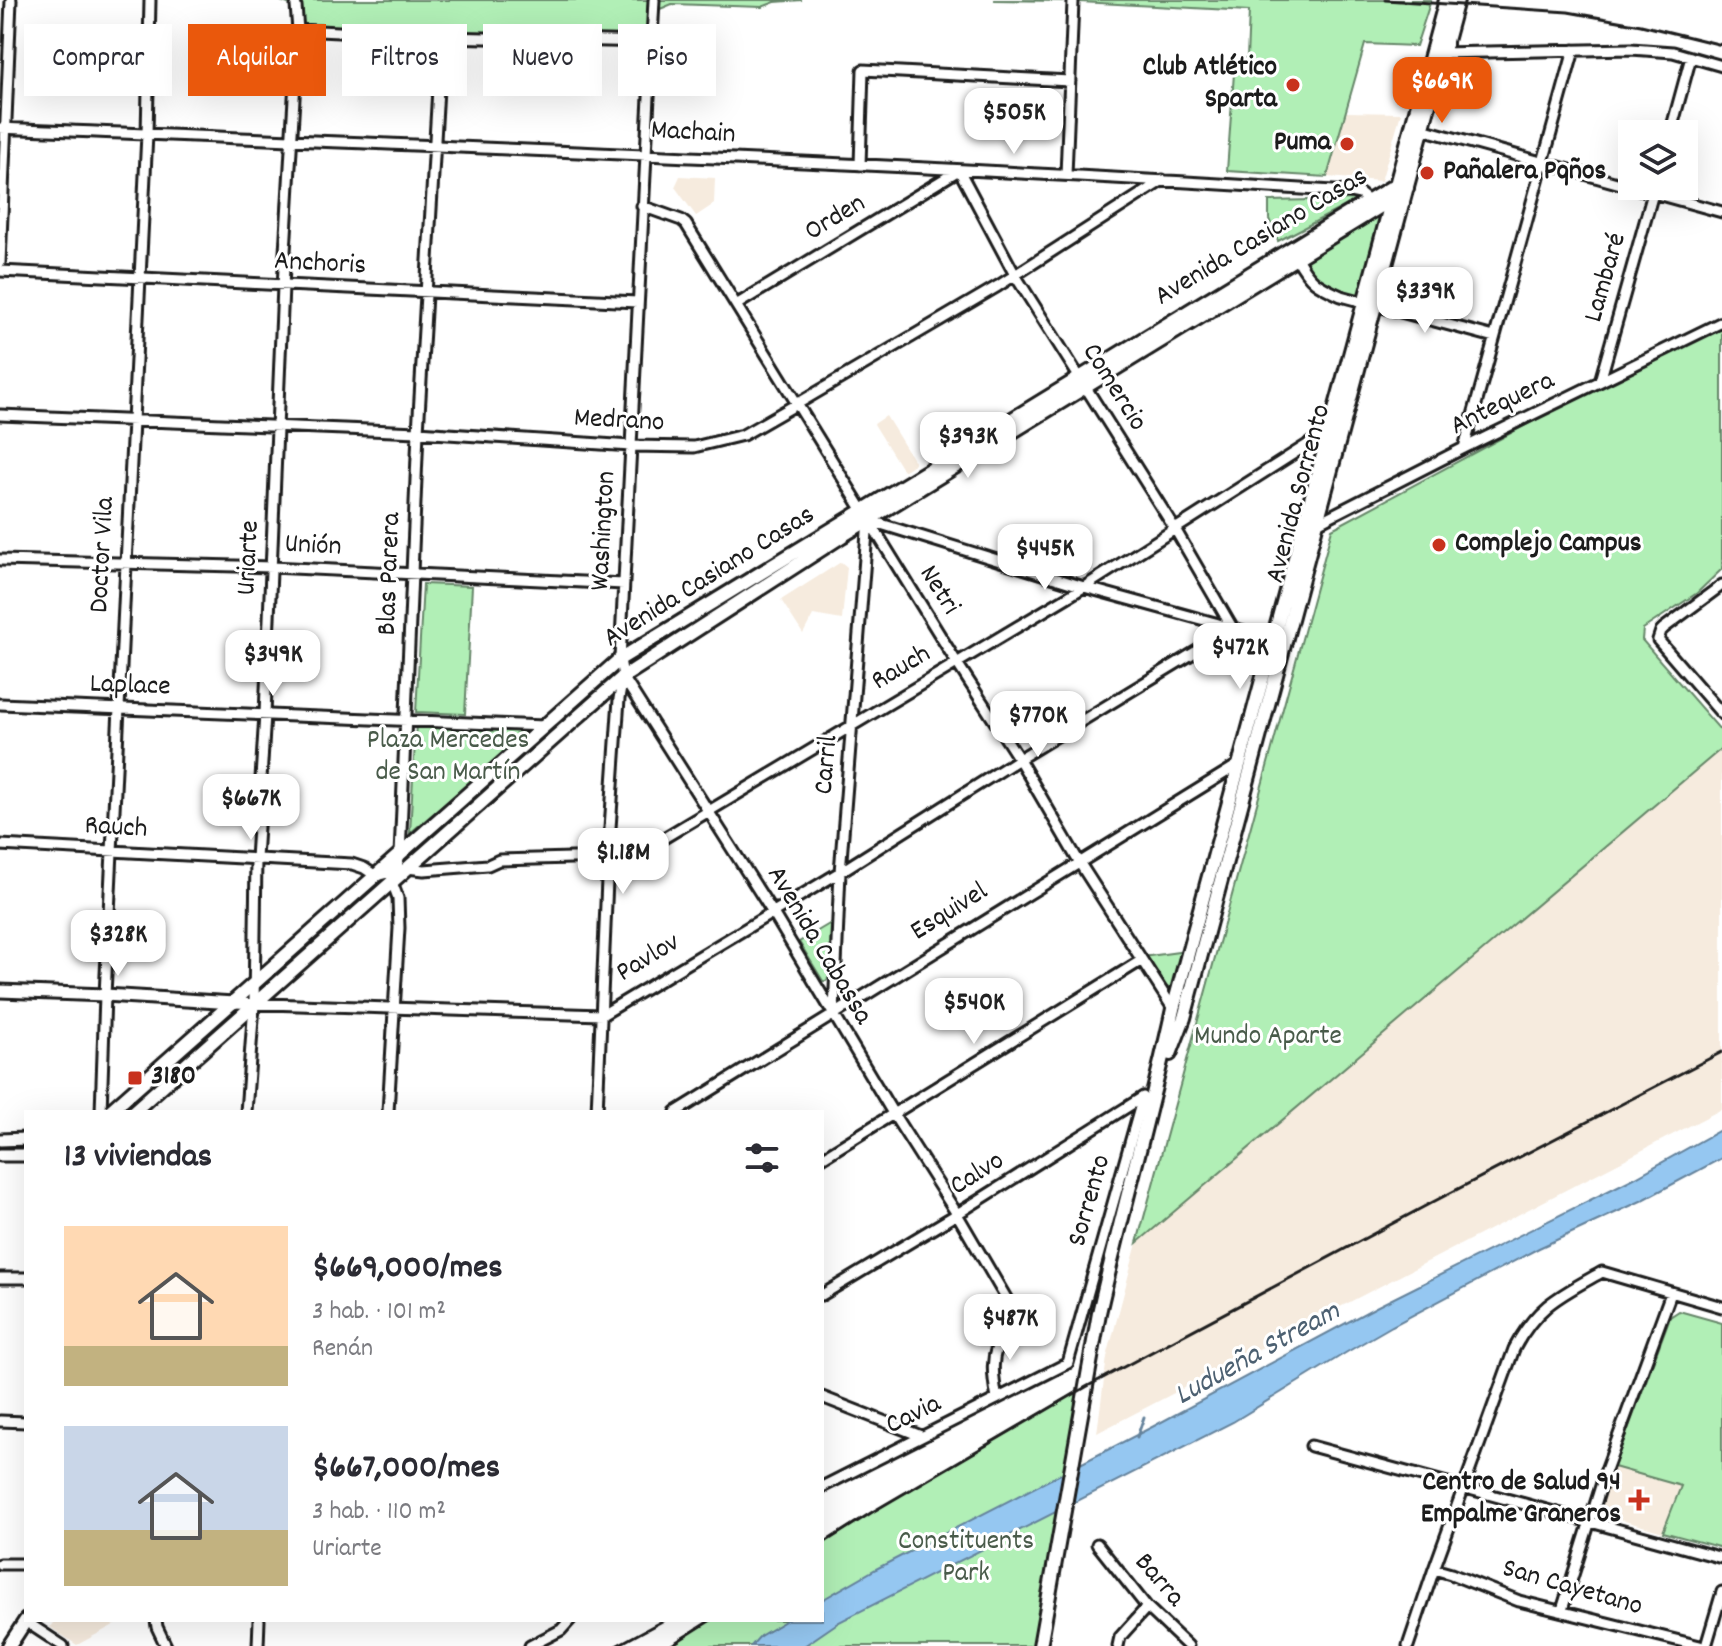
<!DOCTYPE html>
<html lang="es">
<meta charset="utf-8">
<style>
:root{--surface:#fff;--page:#f2f2f3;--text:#2b2b33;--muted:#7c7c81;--accent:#ea580c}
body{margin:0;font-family:Dekko,sans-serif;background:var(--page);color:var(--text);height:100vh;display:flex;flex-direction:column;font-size:30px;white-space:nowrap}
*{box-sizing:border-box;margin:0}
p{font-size:26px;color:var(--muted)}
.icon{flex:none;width:44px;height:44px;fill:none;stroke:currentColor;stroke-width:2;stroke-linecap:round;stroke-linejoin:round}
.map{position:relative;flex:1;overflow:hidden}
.details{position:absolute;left:24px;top:1110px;width:800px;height:512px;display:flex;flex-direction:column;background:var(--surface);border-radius:0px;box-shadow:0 8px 32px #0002}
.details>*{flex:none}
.hud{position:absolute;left:24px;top:24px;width:800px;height:72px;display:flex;gap:16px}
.tools{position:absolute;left:1618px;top:120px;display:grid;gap:16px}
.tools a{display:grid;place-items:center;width:80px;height:80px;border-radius:0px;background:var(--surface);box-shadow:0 8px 32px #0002;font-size:40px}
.price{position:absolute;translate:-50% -68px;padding:0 18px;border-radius:16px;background:#fff;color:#222;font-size:26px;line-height:52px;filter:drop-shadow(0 2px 4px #0008)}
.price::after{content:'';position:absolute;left:50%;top:48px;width:24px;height:18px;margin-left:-12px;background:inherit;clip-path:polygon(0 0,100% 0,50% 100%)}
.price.active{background:var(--accent);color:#fff}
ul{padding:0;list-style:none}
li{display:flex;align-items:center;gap:24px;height:200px;padding:0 40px}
li span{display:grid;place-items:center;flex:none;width:224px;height:160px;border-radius:0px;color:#555}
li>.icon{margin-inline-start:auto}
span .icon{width:96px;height:96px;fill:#fffc;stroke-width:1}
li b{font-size:34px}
h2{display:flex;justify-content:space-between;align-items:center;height:96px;padding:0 40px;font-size:34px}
.pill{padding:0 28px;border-radius:0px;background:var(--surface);box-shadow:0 8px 32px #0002;font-size:28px;line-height:72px}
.pill.active{background:var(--accent);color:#fff}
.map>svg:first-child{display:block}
</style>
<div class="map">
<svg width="1722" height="1646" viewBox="0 0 1722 1646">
<rect width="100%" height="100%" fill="#fff"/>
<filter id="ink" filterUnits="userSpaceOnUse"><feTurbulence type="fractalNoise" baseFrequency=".0125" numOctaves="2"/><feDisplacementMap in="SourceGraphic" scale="16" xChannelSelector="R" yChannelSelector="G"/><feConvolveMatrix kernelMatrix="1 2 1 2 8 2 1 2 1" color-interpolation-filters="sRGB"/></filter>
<g filter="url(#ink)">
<!-- built -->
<path fill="#f6ebde" d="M1346 112 1401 113 1381 181 1327 177Z
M680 176 715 178 714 204 696 216 675 187Z
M886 416 915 463 903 471 874 424Z
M841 562 847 567 842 620 813 615 803 634 781 600Z
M1722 748V1109L1097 1433 1107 1357 1137 1243Z
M1614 1467 1681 1486 1663 1532 1597 1513Z
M55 1620H123L77 1645 50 1627Z"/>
<!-- green -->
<path fill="#b1efb6" stroke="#668669" stroke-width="2" d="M278 0H802L775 2 762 7 672 4 653 12 650 42 298 30 296 7Z
M994 0H1431L1416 46 1365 44 1327 177 1227 171 1235 59 1247 58 1249 11 1061 1Z
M1359 199 1278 241 1269 219V201Z
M1391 200 1364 302 1319 285 1297 258Z
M1722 326V569L1697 593 1643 629 1642 640 1722 732V748L1137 1243 1332 529 1593 389Z
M423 584 472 586 465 714 416 712Z
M416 723 533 730 410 833Z
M831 923 829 977 826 981H823L799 942Z
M1186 951 1175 986 1171 988 1164 987 1142 957Z
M1679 1311 1722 1323V1548L1663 1532 1681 1486 1614 1467 1670 1317Z
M1086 1387 1040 1646H670L711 1620H822V1544L874 1511Z"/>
<!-- water -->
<path fill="#95c7f1" stroke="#65839c" stroke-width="2" d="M1722 1129V1158L1643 1200 1539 1248 1392 1326 1347 1352 1233 1422 839 1622 804 1646H751L760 1636 787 1620H822V1600L876 1569 1154 1426 1376 1307 1634 1178Z"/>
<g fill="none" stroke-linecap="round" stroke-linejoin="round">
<!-- stream -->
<path stroke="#65839c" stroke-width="3" d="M1137 1437 1144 1417"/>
<!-- minor casing -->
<g stroke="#1c1c1c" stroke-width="15">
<path id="minor" d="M298 30 441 37 650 42
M1440 53 1631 49 1673 52 1722 66
M0 128C450 147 901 163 1350 192L1360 194 1371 203
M1418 128 1722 212
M1670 134 1691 57
M860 165 863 70 1070 81
M1066 175 1073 2
M642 206 681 220 686 224 957 663 1019 759 1079 862 1174 1010
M1297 258C1310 282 1317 285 1341 296L1494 337
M0 263 11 0
M0 271 637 302
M736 305 959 170 1015 275 1175 529 1233 629
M1600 381 1655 186
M0 415 418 432 631 446 694 447 743 435 797 404 998 286 1163 180
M1464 448 1574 50
M868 520 1084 587 1215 623 1284 645
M1315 524 1464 448 1722 322
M0 560 272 567 624 584
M1722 585 1664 628 1661 631 1658 640 1722 714
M623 677 773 913 894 1115 957 1214 1020 1322C1015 1326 1009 1330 1004 1335 989 1353 993 1378 997 1399
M0 704 545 726
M0 845 352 864 364 868 376 876 407 868 424 870 488 865 499 860 608 857
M607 872 1084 587 1329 431 1332 432
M234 1003 602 1015 840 872 1019 759 1233 629
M834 1012 840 872 868 520
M101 1112 105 995 147 134 150 0
M246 1112 254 1005 256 859 265 714 283 286 298 30 296 6
M388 1112 399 928 398 898 392 882 400 855 418 432 441 37
M597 1112 608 857 619 699 623 677 620 659 654 0
M676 1112 1241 763
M822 1158 1142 960
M0 1278H26
M822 1295 957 1214 1143 1097
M822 1397 921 1436
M0 1421 26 1422
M1311 1446C1448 1482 1585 1521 1722 1558
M822 1487 1068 1363 1143 1097
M1097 1544 1147 1607 1188 1646
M0 1564H26
M1434 1569 1451 1574 1519 1601 1700 1646
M1562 1610 1606 1470 1671 1293
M156 1620 157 1627 166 1646
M25 1621 63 1646
M258 1646 259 1620
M530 1646 561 1630 570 1620
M1118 1646 1120 1637 1147 1607
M1408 1646 1434 1569 1514 1349C1537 1305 1561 1295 1602 1272L1722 1307
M1706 1646 1722 1592"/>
</g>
<!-- tertiary casing -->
<g stroke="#1c1c1c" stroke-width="17">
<path id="tertiary" d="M0 991 105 995 234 1003
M0 1140 26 1139
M0 1155H26"/>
</g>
<!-- secondary casing -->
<g stroke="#1c1c1c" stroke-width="18">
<path id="secondary" d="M1170 1054 1184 1018 1457 0
M109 1112 620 659 1395 185 1407 188
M133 1112 623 677 842 536 1391 200 1403 203
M9 1646 26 1620
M1040 1646 1099 1313C1122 1211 1151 1111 1173 1009L1446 0"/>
</g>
<!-- minor -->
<use href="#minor" stroke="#fff" stroke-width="9"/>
<!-- tertiary -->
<use href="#tertiary" stroke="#fff" stroke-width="11"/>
<!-- secondary -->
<use href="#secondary" stroke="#fff" stroke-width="12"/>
<!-- rail -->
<path stroke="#1c1c1c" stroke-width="3" d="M1385 0 1568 12 1641 25 1722 45
M822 1544 874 1511 1086 1387 1431 1203 1722 1052
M616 1646 664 1620
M670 1646 711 1620"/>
</g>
</g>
<!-- markers -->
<g fill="#c8321e" stroke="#fff" stroke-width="3">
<circle cx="1293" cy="85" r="8"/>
<circle cx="1347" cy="144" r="8"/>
<circle cx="1427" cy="173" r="8"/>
<circle cx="1439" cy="545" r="8"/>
<rect x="127" y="1070" width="16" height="16" rx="4"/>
<path d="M1635 1488h8v8h8v8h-8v8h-8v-8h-8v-8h8z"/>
</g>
<g text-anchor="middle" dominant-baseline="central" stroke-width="6" stroke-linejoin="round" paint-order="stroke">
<!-- poi labels -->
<g font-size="28" font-weight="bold" fill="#1c1c1c" stroke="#fff" text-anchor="end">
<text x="1277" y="69">Club Atlético<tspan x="1277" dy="32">Sparta</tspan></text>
<text x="1331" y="144">Puma</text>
<text x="1443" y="173" text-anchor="start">Pañalera Pqños</text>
<text x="1455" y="545" text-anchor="start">Complejo Campus</text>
<text x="151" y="1078" text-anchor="start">3180</text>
<text x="1621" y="1484">Centro de Salud 94<tspan x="1621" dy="32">Empalme Graneros</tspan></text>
</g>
<!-- street labels -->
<g font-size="28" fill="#1c1c1c" stroke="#fff">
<text transform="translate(693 134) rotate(3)">Machain</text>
<text transform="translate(836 219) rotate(-31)">Orden</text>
<text transform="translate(1262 238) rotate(-31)">Avenida Casiano Casas</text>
<text transform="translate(320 265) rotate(3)">Anchoris</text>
<text transform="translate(1607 278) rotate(-74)">Lambaré</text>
<text transform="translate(1113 388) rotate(58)">Comercio</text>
<text transform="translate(1503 405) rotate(-26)">Antequera</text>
<text transform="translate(619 422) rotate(3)">Medrano</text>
<text transform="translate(1300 494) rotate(-75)">Avenida Sorrento</text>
<text transform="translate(605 531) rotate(-87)">Washington</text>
<text transform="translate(313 547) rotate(3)">Unión</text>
<text transform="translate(104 555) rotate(-87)">Doctor Vila</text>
<text transform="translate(250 558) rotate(-87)">Uriarte</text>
<text transform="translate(391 574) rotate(-88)">Blas Parera</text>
<text transform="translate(710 578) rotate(-32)">Avenida Casiano Casas</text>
<text transform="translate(938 591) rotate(58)">Netri</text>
<text transform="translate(902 669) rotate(-31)">Rauch</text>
<text transform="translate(130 687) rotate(2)">Laplace</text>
<text transform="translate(828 765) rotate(-85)">Carril</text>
<text transform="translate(116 829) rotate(3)">Rauch</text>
<text transform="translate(950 913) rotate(-32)">Esquivel</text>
<text transform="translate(818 946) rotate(59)">Avenida Cabassa</text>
<text transform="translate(649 959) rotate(-31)">Pavlov</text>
<text transform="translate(978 1175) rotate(-32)">Calvo</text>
<text transform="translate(1091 1201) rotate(-74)">Sorrento</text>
<text transform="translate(914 1416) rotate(-26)">Cavia</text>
<text transform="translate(1158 1581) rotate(49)">Barra</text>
<text transform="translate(1572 1589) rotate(16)">San Cayetano</text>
</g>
<!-- park labels -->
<g font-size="28" fill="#495b4a" stroke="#fff">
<text x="448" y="742">Plaza Mercedes<tspan x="448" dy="32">de San Martín</tspan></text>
<text x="1268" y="1038">Mundo Aparte</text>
<text x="966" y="1543">Constituents<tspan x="966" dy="32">Park</tspan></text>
</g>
<!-- water labels -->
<g font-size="30" font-style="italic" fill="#4c6071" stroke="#fff">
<text transform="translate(1258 1355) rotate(-29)">Ludueña Stream</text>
</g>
</g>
</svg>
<div class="tools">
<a><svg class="icon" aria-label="layers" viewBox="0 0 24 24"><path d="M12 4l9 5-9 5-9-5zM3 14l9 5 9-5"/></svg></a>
</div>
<b class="price active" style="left:1442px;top:125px">$669K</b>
<b class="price" style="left:1014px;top:156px">$505K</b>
<b class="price" style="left:1425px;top:335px">$339K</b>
<b class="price" style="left:968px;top:480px">$393K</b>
<b class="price" style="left:1045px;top:592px">$445K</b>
<b class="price" style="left:1240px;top:691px">$472K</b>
<b class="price" style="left:273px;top:698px">$349K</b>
<b class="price" style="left:1038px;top:759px">$770K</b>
<b class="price" style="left:251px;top:842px">$667K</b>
<b class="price" style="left:623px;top:896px">$1.18M</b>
<b class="price" style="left:118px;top:978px">$328K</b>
<b class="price" style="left:974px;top:1046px">$540K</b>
<b class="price" style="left:1010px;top:1362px">$487K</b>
<div class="hud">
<a class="pill">Comprar</a>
<a class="pill active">Alquilar</a>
<a class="pill">Filtros</a>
<a class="pill">Nuevo</a>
<a class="pill">Piso</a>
</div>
<section class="details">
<h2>13 viviendas<svg class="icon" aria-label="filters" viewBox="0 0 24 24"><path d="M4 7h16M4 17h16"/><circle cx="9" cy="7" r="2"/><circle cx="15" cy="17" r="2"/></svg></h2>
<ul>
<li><span style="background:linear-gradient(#ffd9b3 75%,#c2b280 0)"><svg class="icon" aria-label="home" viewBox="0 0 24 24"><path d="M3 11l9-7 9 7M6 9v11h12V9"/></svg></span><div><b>$669,000/mes</b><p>3 hab. · 101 m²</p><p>Renán</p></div></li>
<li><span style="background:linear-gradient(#c9d6e8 65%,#c2b280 0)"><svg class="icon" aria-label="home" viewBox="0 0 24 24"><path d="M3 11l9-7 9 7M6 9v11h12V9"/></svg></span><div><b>$667,000/mes</b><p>3 hab. · 110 m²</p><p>Uriarte</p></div></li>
</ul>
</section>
</div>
